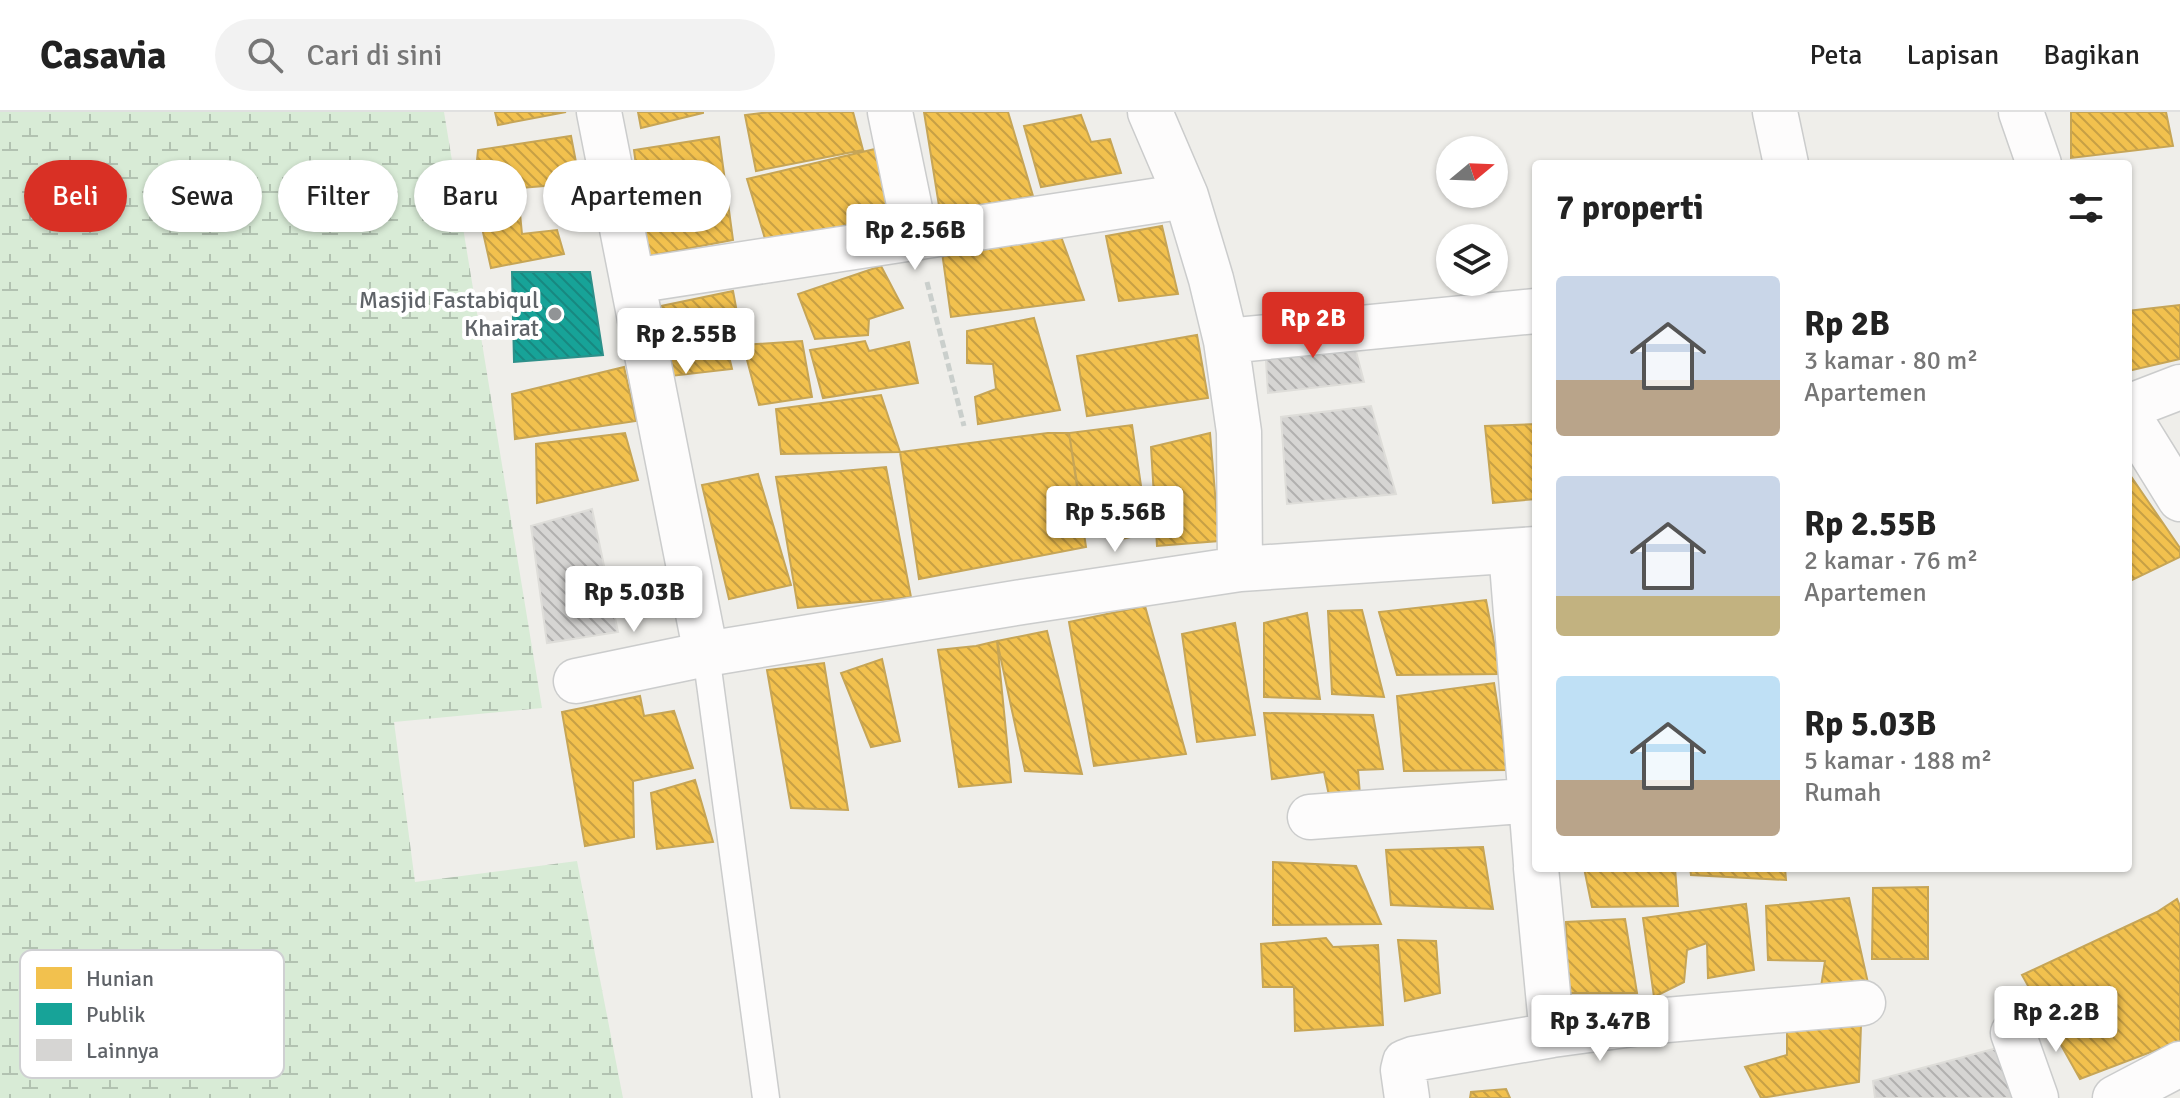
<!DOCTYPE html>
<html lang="id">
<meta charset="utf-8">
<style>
:root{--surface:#fff;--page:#f2f2f2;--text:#222;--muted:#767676;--line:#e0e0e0;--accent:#d93025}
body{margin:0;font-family:Signika,sans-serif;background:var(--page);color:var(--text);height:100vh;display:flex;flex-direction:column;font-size:30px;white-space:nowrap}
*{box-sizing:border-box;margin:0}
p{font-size:26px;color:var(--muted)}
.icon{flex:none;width:44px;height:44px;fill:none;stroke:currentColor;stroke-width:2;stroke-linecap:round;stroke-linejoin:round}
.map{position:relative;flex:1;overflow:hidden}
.sheet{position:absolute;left:1532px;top:48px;width:600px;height:712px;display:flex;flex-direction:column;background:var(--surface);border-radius:8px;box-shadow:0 2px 6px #0004}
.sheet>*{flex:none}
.guide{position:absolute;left:24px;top:48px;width:760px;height:72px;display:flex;gap:16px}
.needle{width:52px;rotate:71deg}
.tools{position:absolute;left:1436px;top:24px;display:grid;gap:16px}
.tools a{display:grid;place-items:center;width:72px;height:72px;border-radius:50%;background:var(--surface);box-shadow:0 2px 6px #0004;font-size:40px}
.price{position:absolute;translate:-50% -68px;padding:0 18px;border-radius:8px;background:#fff;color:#222;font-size:26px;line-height:52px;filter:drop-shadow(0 2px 4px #0008)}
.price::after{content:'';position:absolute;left:50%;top:48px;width:24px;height:18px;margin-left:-12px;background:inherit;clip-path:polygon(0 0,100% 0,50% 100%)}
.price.active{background:var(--accent);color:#fff}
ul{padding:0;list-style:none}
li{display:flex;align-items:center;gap:24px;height:200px;padding:0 24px}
li span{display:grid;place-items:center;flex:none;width:224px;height:160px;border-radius:8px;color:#555}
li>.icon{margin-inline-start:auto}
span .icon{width:96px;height:96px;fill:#fffc;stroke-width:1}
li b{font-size:34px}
h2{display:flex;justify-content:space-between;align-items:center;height:96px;padding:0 24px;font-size:34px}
.pill{padding:0 28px;border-radius:36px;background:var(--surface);box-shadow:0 2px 6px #0004;font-size:28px;line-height:72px}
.pill.active{background:var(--accent);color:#fff}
header{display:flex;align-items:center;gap:48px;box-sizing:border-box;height:112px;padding:0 40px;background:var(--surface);border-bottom:2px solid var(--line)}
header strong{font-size:38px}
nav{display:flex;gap:44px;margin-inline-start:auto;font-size:28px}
.search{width:560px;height:72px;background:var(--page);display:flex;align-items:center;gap:20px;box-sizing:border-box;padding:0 28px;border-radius:44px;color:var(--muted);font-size:30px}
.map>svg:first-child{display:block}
</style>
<header>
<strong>Casavia</strong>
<div class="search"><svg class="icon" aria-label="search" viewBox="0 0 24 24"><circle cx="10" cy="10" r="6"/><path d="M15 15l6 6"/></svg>Cari di sini</div>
<nav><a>Peta</a><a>Lapisan</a><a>Bagikan</a></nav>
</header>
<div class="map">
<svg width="2180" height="986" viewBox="0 0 2180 986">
<defs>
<pattern id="wetland-marsh" width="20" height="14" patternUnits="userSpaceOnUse" patternTransform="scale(2)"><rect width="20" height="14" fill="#d8ebd6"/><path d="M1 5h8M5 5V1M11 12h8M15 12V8" fill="none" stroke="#b2c2b1"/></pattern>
<pattern id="homes-back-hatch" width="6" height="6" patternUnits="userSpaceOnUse" patternTransform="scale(2)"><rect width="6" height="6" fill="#f2c14e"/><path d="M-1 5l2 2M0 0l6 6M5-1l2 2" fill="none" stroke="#c7a045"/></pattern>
<pattern id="public-back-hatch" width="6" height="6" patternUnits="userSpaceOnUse" patternTransform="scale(2)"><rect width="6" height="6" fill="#17a398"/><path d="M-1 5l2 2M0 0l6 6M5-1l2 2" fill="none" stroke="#188880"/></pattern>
<pattern id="building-back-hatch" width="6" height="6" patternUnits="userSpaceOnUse" patternTransform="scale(2)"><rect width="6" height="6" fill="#d6d5d3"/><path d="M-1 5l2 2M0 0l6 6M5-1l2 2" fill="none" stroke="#b1b0af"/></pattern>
</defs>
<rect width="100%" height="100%" fill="#efeeea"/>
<!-- wetland -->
<path fill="url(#wetland-marsh)" d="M0 0H444L542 596 394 610 415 770 577 749 623 986H0Z"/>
<!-- homes -->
<path fill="url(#homes-back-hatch)" stroke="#c6a556" stroke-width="2" d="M495 0H566L498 13Z
M638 0H703V1L641 16Z
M770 0H853L863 38 756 59 745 3Z
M924 0H1008L1033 84 940 100Z
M2071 0H2166L2173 34 2071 46Z
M1081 3 1091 30 1110 27 1121 61 1041 75 1024 14Z
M571 24 580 71 474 80 478 38Z
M719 25 733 128 648 144 634 38Z
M875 37 894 104 766 130 747 67Z
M474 80 519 91 522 122 557 118 564 142 491 156Z
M1162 114 1178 182 1119 189 1106 124Z
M1059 119 1084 188 951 205 942 140Z
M881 154 903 196 869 207 868 223 815 227 798 182Z
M733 179 743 233 726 232 732 257 671 264 656 195Z
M2180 193V247L2128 259V199Z
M1034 206 1060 298 978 312 975 285 996 277 993 252 967 251V219Z
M1197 223 1208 286 1087 304 1077 244Z
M802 229 812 285 759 293 743 233Z
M865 229 869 239 909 230 918 271 823 286 810 238Z
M624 255 636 309 515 327 512 282Z
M881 283 900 340 781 342 776 297Z
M1536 312V387L1493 391 1485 314Z
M1132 313 1148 421 1113 429 1109 396 1082 402 1069 321Z
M625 321 638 368 537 391 536 332Z
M1048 321H1069L1086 435 919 467 900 340Z
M1210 321 1219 429 1157 434 1151 335Z
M886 355 911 485 798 496 776 365Z
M2128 360 2180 436V445L2128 470Z
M758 362 791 473 729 487 702 373Z
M1486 488 1500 562 1397 563 1379 500Z
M1145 494 1186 642 1094 654 1069 510Z
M1362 498 1384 585 1332 582 1328 499Z
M1307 501 1320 587 1264 585V511Z
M1235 511 1255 623 1197 630 1182 522Z
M1047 519 1082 662 1025 659 997 529Z
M997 529 1011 670 959 675 938 538 976 534Z
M882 547 900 629 871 635 841 561Z
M824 551 848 698 791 696 767 558Z
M1494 571 1508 658 1404 659 1397 584Z
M640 584 644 604 674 599 693 656 633 669 634 725 585 734 562 600Z
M1264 601 1373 603 1383 657 1358 658 1360 683 1331 693 1324 660 1272 667Z
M695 668 713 730 657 737 651 681Z
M1483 735 1493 797 1391 793 1386 738Z
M1273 750 1356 754 1381 812 1273 813Z
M1584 756H1675L1678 794 1592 795Z
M1690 756H1785L1786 768 1691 763Z
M1928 775V847H1872L1873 776Z
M1849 786 1868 871 1821 875 1825 849 1768 848 1766 794Z
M2177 787 2180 794V929L2080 967 2022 863 2157 800Z
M1746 792 1754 858 1708 866 1707 831 1687 838 1684 870 1654 885 1643 806Z
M1625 807 1637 881H1568L1566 810Z
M1326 826 1333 835 1378 833 1383 913 1295 919 1294 875H1263L1261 832Z
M1398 828 1436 829 1440 881 1405 889Z
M1861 913 1859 970 1761 986 1745 955 1787 943V917Z
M1506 977 1510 986H1470L1471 980Z"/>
<!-- public -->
<path fill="url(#public-back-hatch)" stroke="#2d908a" stroke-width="2" d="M512 160H590L603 243 514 250Z"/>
<!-- building -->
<path fill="url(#building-back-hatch)" stroke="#deddd9" stroke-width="2" d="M1348 209 1364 270 1268 281 1265 233Z
M1371 294 1396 382 1287 392 1281 305Z
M592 397 618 520 547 531 531 414Z
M2001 935 2017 983 2012 986H1875L1873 969Z"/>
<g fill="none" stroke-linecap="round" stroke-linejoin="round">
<!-- lane casing -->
<g stroke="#cbcccc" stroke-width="29">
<path id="lane" d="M706 542 766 986"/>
</g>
<!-- street casing -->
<g stroke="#cbcccc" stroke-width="47">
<path id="street" d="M599 0 706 542
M890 0 916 126
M1150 0 1186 84 1211 167 1226 229 1239 320 1240 457
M1775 0 1786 52
M2021 0 2039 52
M633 169 1186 84
M1226 229 1536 199
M2128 295 2180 275
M2128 303 2180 387
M1511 439 1536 752
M576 569 706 542 1022 490 1240 457 1536 437
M1310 705 1536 688
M1536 756 1552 923 1655 909 1863 891
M2013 921 2036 986
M1407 986 1403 958 1405 950 1413 947 1552 923
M2115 986 2180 952"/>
</g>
<!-- path -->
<path stroke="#cacfcc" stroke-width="5" stroke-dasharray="8 4" stroke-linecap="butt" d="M927 170 964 314"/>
<!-- lane -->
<use href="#lane" stroke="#fdfcfc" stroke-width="26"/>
<!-- street -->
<use href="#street" stroke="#fdfcfc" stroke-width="44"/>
</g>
<!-- markers -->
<circle fill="#919496" stroke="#fff" stroke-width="3" cx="555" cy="202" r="8"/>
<g text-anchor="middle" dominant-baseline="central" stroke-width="8" stroke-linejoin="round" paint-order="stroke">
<!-- poi labels -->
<g font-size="24" fill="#5f6368" stroke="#fff" text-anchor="end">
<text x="539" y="188">Masjid Fastabiqul<tspan x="539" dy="28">Khairat</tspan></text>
</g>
</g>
<!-- legend -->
<rect x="20" y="838" width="264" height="128" rx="12" fill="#fff" stroke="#cfd0d2" stroke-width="2"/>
<rect x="36" y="855" width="36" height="22" fill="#f2c14e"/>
<rect x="36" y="891" width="36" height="22" fill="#17a398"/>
<rect x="36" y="927" width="36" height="22" fill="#d6d5d3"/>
<g font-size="22" fill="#5f6368">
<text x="86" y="874">Hunian</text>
<text x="86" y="910">Publik</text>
<text x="86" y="946">Lainnya</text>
</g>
</svg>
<div class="tools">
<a><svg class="needle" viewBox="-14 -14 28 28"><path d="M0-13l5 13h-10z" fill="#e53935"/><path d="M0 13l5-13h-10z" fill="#767676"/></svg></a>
<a><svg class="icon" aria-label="layers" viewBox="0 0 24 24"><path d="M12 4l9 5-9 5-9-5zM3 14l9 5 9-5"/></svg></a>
</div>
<b class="price" style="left:915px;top:160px">Rp 2.56B</b>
<b class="price active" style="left:1313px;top:248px">Rp 2B</b>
<b class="price" style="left:686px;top:264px">Rp 2.55B</b>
<b class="price" style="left:1115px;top:442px">Rp 5.56B</b>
<b class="price" style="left:634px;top:522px">Rp 5.03B</b>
<b class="price" style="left:2056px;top:942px">Rp 2.2B</b>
<b class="price" style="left:1600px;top:951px">Rp 3.47B</b>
<div class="guide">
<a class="pill active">Beli</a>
<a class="pill">Sewa</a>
<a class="pill">Filter</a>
<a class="pill">Baru</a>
<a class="pill">Apartemen</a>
</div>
<section class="sheet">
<h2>7 properti<svg class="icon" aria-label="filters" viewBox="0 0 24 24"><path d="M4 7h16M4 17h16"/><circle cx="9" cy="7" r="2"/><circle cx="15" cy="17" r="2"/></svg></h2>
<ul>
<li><span style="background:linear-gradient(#c9d6e8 65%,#b9a48a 0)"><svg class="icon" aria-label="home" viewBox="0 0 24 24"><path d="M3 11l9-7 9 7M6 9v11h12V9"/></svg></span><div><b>Rp 2B</b><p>3 kamar · 80 m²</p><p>Apartemen</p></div></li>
<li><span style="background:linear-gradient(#c9d6e8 75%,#c2b280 0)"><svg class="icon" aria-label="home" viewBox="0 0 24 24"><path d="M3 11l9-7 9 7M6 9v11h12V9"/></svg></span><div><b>Rp 2.55B</b><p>2 kamar · 76 m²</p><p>Apartemen</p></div></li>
<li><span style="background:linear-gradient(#bfe0f5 65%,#b9a48a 0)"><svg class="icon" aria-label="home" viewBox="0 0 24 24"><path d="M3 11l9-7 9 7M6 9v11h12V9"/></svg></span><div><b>Rp 5.03B</b><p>5 kamar · 188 m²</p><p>Rumah</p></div></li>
</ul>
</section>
</div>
